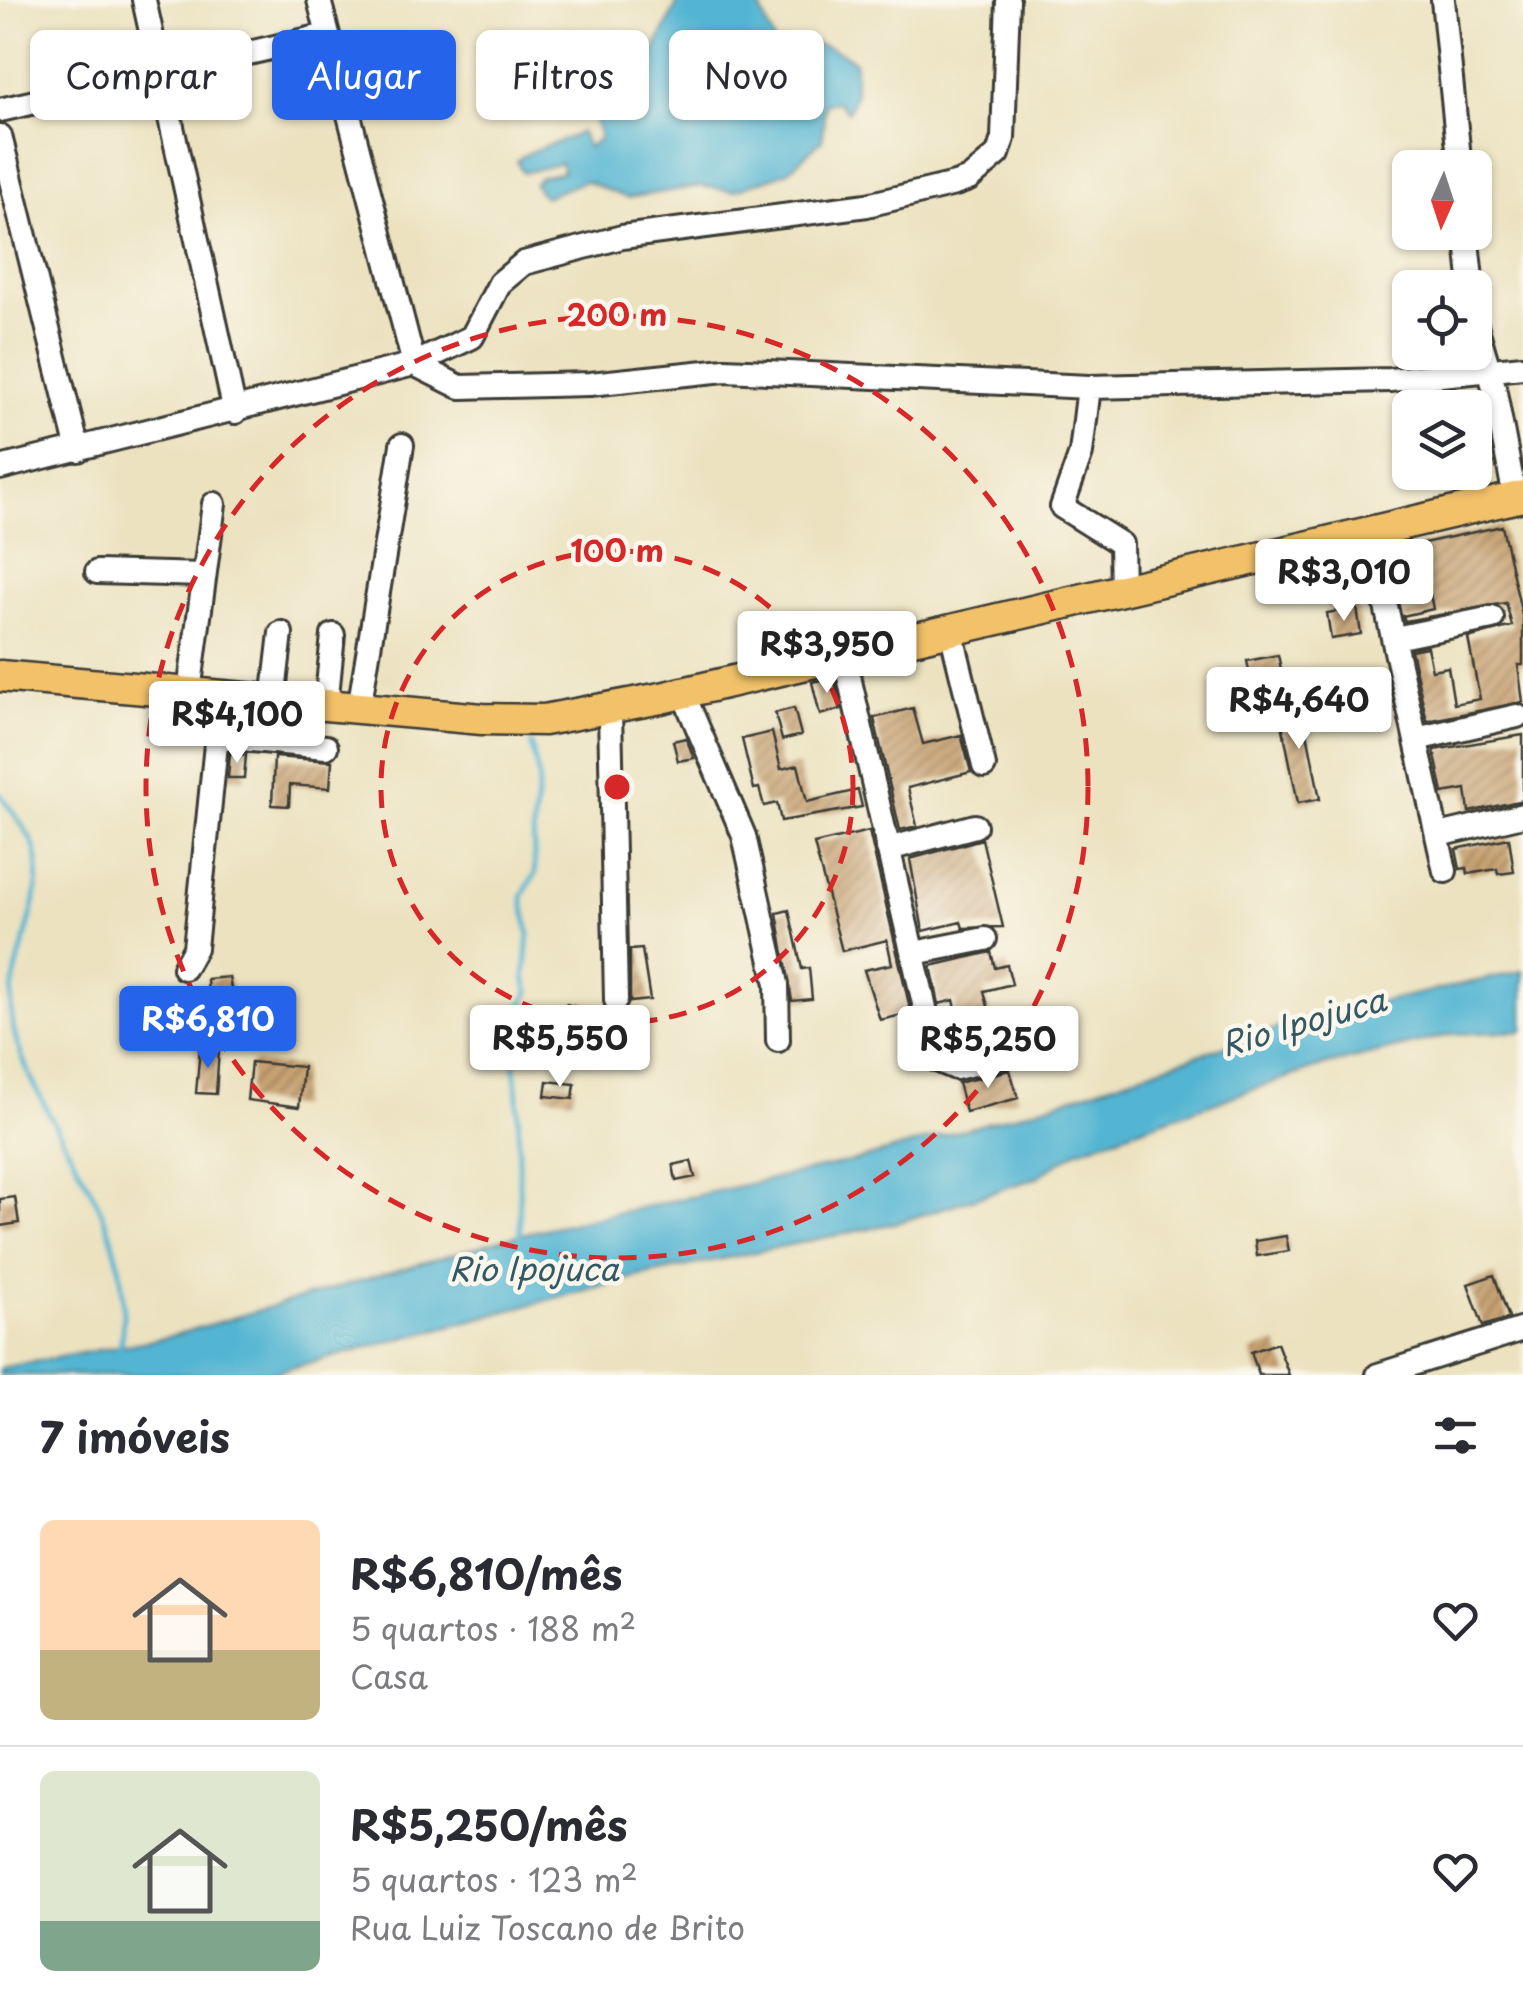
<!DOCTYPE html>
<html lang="pt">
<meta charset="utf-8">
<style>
:root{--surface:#fff;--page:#f7f7f7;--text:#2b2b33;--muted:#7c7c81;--line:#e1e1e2;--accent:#2563eb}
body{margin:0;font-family:"Playpen Sans",sans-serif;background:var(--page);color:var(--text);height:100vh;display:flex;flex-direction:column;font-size:38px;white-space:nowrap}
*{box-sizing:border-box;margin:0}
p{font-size:32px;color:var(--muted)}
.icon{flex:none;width:55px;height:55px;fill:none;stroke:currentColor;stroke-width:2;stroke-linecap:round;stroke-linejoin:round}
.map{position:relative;height:1375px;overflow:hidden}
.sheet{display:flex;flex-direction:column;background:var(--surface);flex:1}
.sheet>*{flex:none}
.top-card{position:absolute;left:30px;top:30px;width:1000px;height:90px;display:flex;gap:20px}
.needle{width:65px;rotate:183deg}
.controls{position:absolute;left:1392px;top:150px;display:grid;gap:20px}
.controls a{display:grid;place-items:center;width:100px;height:100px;border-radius:15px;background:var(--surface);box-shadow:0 2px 8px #0004;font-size:50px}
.price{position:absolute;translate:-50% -85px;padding:0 22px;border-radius:10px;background:#fff;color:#222;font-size:32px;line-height:65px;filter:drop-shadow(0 2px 5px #0008)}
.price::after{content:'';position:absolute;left:50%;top:60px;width:30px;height:22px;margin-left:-15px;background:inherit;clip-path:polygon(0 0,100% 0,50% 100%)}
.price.selected{background:var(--accent);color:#fff}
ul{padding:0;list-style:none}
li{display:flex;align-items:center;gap:30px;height:250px;padding:0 40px}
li+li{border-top:2px solid var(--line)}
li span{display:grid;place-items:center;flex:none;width:280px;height:200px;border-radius:15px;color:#555}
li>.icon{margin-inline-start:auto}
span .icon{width:120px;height:120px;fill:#fffc;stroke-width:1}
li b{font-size:42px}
h2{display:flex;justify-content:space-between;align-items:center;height:120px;padding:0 40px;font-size:42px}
.pill{padding:0 35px;border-radius:15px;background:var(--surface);box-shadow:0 2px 8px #0004;font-size:35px;line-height:90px}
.pill.selected{background:var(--accent);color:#fff}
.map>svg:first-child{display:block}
</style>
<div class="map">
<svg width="1523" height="1375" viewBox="0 0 1523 1375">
<defs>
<pattern id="building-hatch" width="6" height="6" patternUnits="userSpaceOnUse" patternTransform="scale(2.5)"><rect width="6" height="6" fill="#c7a272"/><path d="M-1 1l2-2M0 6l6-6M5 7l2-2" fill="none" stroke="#a1835d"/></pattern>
</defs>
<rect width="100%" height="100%" fill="#fbf7ec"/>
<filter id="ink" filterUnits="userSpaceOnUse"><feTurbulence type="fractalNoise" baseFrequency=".01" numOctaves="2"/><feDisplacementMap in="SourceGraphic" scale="20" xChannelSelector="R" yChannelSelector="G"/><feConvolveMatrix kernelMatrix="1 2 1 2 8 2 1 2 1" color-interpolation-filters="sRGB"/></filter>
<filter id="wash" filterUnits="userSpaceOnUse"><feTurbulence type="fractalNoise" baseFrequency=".0048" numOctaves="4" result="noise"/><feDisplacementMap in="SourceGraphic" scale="40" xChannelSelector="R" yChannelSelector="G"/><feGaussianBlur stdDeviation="2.25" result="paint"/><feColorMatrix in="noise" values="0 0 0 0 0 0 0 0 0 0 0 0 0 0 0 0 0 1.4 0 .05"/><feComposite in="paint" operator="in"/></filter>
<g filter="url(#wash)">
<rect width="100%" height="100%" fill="#ece2c0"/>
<!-- water -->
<path fill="#53b5d2" stroke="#386877" stroke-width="2.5" d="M679 0H757L776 46C799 36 836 46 855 62V95L848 112 837 102 825 103 822 140 787 172 733 191 700 186 627 198 585 181 544 197 534 184 540 177 563 172 561 163 523 173 517 161C533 146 557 146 580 132L588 147 600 138 593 116 650 59Z
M1523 971V1031L1454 1034 1315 1068 1078 1150 1036 1178 900 1222 635 1277 264 1375H0V1368L164 1338 521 1234 858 1160 1039 1108 1312 1017Z"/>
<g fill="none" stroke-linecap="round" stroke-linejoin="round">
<!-- stream -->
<path stroke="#53b5d2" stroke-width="5" d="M0 794C10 810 32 834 36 853 47 905 5 968 12 1020 15 1045 27 1069 38 1092 83 1185 137 1238 120 1348
M520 1239 518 1095 512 1041 514 1017 529 993 525 978 529 934 522 896 535 874 533 830 539 779 531 744"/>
</g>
<g id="blocks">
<!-- building -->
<path fill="url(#building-hatch)" d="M1502 526 1523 620V665H1518L1523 702 1427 721 1411 650 1427 647 1432 670 1448 667 1454 704 1480 699 1468 638 1512 626 1506 603 1405 621 1403 616 1433 609 1428 584 1398 591 1391 559 1421 553 1419 544Z
M1357 608 1361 634 1331 639 1327 613Z
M1278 655 1284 683 1253 689 1247 661Z
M834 677 841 709 820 715 812 682Z
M1301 702 1320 799 1298 803 1278 704Z
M794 708 801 735 782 740 775 713Z
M913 708 923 744 961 735 971 772 908 788 917 826 900 830 874 718Z
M772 732 781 769 798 765 807 802 858 790 862 807 781 821 777 803 764 806 759 788 754 789 742 739Z
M1523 735V800L1469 812 1466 789 1443 793 1434 750Z
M686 738 694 758 678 761 673 741Z
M230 753 246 755 244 778H228Z
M274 757 332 761 330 788 290 785 289 806 272 805Z
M869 831 911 1013 880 1020 864 970 892 964 887 940 842 951 814 844Z
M1509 838 1514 872 1498 874 1497 869 1468 874 1467 868 1460 869 1456 849Z
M982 839 1003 927 963 928 961 922 923 931 910 859Z
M789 910 802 969 809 968 812 999 792 1001 777 913Z
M642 949 650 1000 630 1002V950Z
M991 952 995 968 1007 965 1012 984 984 991 994 1030 963 1038 954 1000 939 1004 931 966Z
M229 977 236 1016 160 1022 158 998 208 995 207 979Z
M566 1004 589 1010 593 1062H581V1046L556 1047V1052L542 1053 546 1009H565Z
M200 1048 219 1049 216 1094 196 1093Z
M251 1062 303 1067 299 1107 247 1100Z
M1010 1070 1018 1098 966 1112 958 1083Z
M547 1081 575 1084 573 1099 545 1096Z
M691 1161 695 1177 676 1181 673 1165Z
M15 1197 19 1223 0 1226V1199Z
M1286 1236 1289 1251 1257 1256 1255 1241Z
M1494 1275 1509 1318 1483 1326 1468 1284Z
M1277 1343 1289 1375H1259L1251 1352Z"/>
</g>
</g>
<g filter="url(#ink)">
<use href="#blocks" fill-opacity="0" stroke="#3b3a35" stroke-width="2.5"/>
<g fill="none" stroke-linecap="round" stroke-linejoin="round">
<!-- minor casing -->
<g stroke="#3b3a35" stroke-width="28">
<path id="minor" d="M144 0 235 412
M319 0 414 364
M1443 0 1460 168
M0 110 327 35
M0 136 78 450
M1466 232 1472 288
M1475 322 1494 387 1515 498
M414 364 460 387 590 384 725 370 1089 387 1390 380 1523 367
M1089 387 1081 453 1062 507 1121 544 1122 589
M0 468 414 364 472 337 500 283 524 263 622 237 867 205 955 184 969 179 998 154 1003 138 1008 0
M1369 530 1445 871
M97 572 204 575
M951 631 984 766
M1395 638 1492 618
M844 655 937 1060 956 1068 1022 1052
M189 692 214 504
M683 693 744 836 777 984 778 1040
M273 701 281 633
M326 706 333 635
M359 709 402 445
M610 710 616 1000
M218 737 326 747
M1416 739 1517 716
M1439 835 1523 815
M888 849 975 826
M914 953 985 939
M184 968 195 948 221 696
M1378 1375 1523 1329"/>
</g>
<!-- major casing -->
<g stroke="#3b3a35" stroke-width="35">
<path id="major" d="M0 676 482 719 544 720 661 698 1523 496"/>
</g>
<!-- minor -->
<use href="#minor" stroke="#fff" stroke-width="22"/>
<!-- major -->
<use href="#major" stroke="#f2c26a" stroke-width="30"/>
</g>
</g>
<!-- distance rings -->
<g fill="none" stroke="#d62828" stroke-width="5" stroke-dasharray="18 12">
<circle cx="617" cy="787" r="236"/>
<circle cx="617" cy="787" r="471"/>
</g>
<g text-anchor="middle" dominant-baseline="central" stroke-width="9" stroke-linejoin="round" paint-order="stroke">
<!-- water labels -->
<g font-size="32" font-style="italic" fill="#325965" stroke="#fbf7ec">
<text transform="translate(1303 1021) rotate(-16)">Rio Ipojuca</text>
<text x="534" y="1268">Rio Ipojuca</text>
</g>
</g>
<circle cx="617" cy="787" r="15" fill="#d62828" stroke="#fbf7ec" stroke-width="5"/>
<g font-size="30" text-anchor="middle" font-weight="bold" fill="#d62828" stroke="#fbf7ec" stroke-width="9" stroke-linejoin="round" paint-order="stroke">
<text x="617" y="326">200 m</text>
<text x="617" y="562">100 m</text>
</g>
</svg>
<div class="controls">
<a><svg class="needle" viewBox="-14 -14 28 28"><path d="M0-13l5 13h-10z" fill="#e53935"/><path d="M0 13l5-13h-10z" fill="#7c7c81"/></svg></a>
<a><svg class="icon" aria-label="locate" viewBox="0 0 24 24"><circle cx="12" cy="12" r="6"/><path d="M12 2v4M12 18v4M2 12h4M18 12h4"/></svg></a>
<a><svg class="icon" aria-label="layers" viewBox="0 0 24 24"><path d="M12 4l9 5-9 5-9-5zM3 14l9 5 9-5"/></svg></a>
</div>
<b class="price" style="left:1344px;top:624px">R$3,010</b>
<b class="price" style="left:827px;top:696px">R$3,950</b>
<b class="price" style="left:1299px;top:752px">R$4,640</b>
<b class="price" style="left:237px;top:766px">R$4,100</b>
<b class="price selected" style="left:208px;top:1071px">R$6,810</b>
<b class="price" style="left:560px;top:1090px">R$5,550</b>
<b class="price" style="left:988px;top:1091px">R$5,250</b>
<div class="top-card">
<a class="pill">Comprar</a>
<a class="pill selected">Alugar</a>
<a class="pill">Filtros</a>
<a class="pill">Novo</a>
</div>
</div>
<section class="sheet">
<h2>7 imóveis<svg class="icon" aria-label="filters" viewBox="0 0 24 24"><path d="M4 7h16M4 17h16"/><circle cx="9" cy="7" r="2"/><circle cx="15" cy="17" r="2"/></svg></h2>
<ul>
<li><span style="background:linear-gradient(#ffd9b3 65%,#c2b280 0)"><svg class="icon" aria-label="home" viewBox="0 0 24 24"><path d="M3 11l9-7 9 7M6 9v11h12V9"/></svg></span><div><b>R$6,810/mês</b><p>5 quartos · 188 m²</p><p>Casa</p></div><svg class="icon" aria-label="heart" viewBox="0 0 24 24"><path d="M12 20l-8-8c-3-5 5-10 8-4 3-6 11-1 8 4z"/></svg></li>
<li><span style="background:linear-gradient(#dfe7d0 75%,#7fa58c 0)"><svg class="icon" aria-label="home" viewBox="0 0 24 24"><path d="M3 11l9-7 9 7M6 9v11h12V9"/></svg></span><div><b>R$5,250/mês</b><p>5 quartos · 123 m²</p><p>Rua Luiz Toscano de Brito</p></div><svg class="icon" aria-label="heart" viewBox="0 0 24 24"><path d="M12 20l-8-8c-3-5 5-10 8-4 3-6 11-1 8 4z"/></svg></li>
</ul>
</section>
